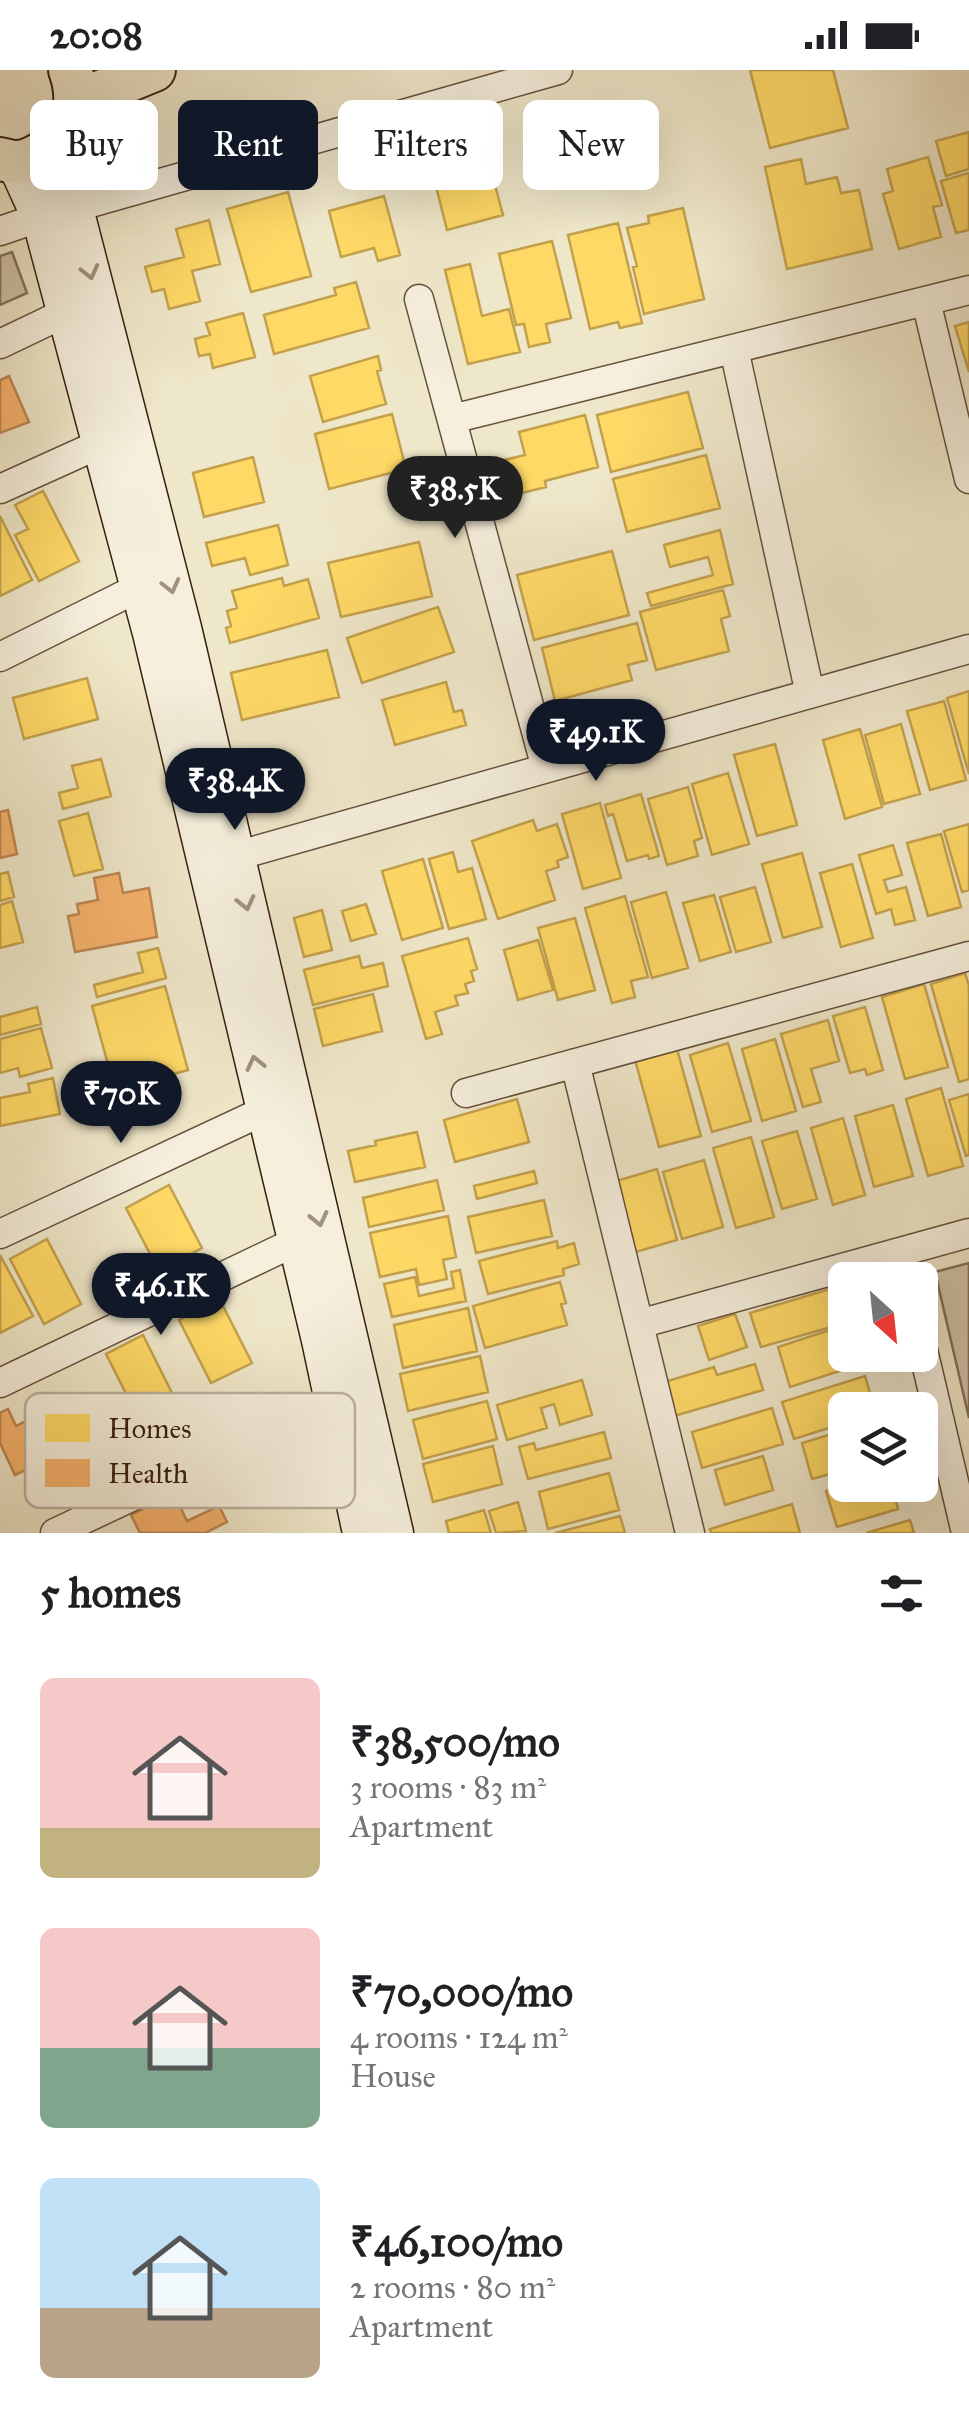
<!DOCTYPE html>
<meta charset="utf-8">
<style>
:root{--surface:#fff;--page:#f6f6f6;--text:#202124;--muted:#757577;--accent:#111827}
body{margin:0;font-family:"IM FELL Great Primer",serif;background:var(--page);color:var(--text);height:100vh;display:flex;flex-direction:column;font-size:38px;white-space:nowrap}
*{box-sizing:border-box;margin:0}
p{font-size:32px;color:var(--muted)}
.icon{flex:none;width:55px;height:55px;fill:none;stroke:currentColor;stroke-width:2;stroke-linecap:round;stroke-linejoin:round}
.map{position:relative;height:1463px;overflow:hidden}
.panel{display:flex;flex-direction:column;background:var(--surface);flex:1}
.panel>*{flex:none}
.banner{position:absolute;left:30px;top:30px;width:910px;height:90px;display:flex;gap:20px}
.needle{width:65px;rotate:153deg}
.controls{position:absolute;left:828px;top:1192px;display:grid;gap:20px}
.controls a{display:grid;place-items:center;width:110px;height:110px;border-radius:15px;background:var(--surface);box-shadow:0 10px 40px #0002;font-size:50px}
.price{position:absolute;translate:-50% -85px;padding:0 22px;border-radius:35px;background:var(--accent);color:#fff;font-size:32px;line-height:65px;filter:drop-shadow(0 2px 5px #0008)}
.price::after{content:'';position:absolute;left:50%;top:60px;width:30px;height:22px;margin-left:-15px;background:inherit;clip-path:polygon(0 0,100% 0,50% 100%)}
.price.on{background:#222;color:#fff}
ul{padding:0;list-style:none}
li{display:flex;align-items:center;gap:30px;height:250px;padding:0 40px}
li span{display:grid;place-items:center;flex:none;width:280px;height:200px;border-radius:15px;color:#555}
li>.icon{margin-inline-start:auto}
span .icon{width:120px;height:120px;fill:#fffc;stroke-width:1}
li b{font-size:42px}
h2{display:flex;justify-content:space-between;align-items:center;height:120px;padding:0 40px;font-size:42px}
.pill{padding:0 35px;border-radius:15px;background:var(--surface);box-shadow:0 10px 40px #0002;font-size:35px;line-height:90px}
.pill.on{background:var(--accent);color:#fff}
.status{display:flex;justify-content:space-between;align-items:center;height:70px;padding:0 50px;background:var(--surface);direction:ltr}
.status svg{height:28px;fill:currentColor}
.map>svg:first-child{display:block}
</style>
<div class="status"><b>20:08</b><svg viewBox="0 0 49 12"><path d="M0 12V9h3v3zM5 12V6h3v6zM10 12V3h3v9zM15 12V0h3v12zM26 1h20v11H26zM47 4h2v5h-2z"/></svg></div>
<div class="map">
<svg width="969" height="1463" viewBox="0 0 969 1463">
<rect width="100%" height="100%" fill="#efe7c9"/>
<filter id="stains"><feTurbulence type="fractalNoise" baseFrequency=".002" numOctaves="4"/><feColorMatrix values="0 0 0 0 .2 0 0 0 0 .09 0 0 0 0 .02 0 0 0 .5 -.17"/></filter>
<radialGradient id="worn" r=".72"><stop offset=".6" stop-color="#630" stop-opacity="0"/><stop offset="1" stop-color="#630" stop-opacity=".3"/></radialGradient>
<!-- green -->
<path fill="#d0c5aa" stroke="#84725d" stroke-width="2.5" d="M12 182 27 223 0 235V186Z
M969 1193V1348L935 1202Z"/>
<!-- homes -->
<path fill="#ffd966" stroke="#c3a14c" stroke-width="2.5" d="M750 0H833L848 58 770 78Z
M476 43 503 145 447 160 421 57Z
M969 62V99L946 106 936 71Z
M928 87 942 135 933 137 941 167 899 179 883 124 893 121 887 99Z
M801 89 806 114 837 107 841 123 859 120 872 179 787 199 765 97Z
M969 103V160L956 163 941 111Z
M288 122 311 206 251 222 227 139Z
M384 126 400 185 378 191 374 178 341 187 329 141Z
M683 138 704 229 644 244 633 197 637 196 627 158 649 153 648 146Z
M209 150 220 194 192 201 200 231 169 239 164 219 152 222 145 197 184 187 176 159Z
M618 153 642 253 620 258 618 252 590 259 568 165Z
M552 171 571 248 546 254 550 272 529 277 524 254 516 255 499 184Z
M470 194 482 246 509 239 520 282 468 294 445 200Z
M356 212 369 258 274 284 264 245 336 225 334 218Z
M243 243 255 287 213 298 210 284 199 286 195 269 210 265 206 253Z
M969 252V302L955 256Z
M378 286 381 300 377 301 386 334 323 352 310 306Z
M688 322 703 378 611 402 597 345Z
M392 344 406 399 329 419 315 364Z
M585 345 598 397 545 411 546 417 506 427 496 392 525 385 519 362Z
M706 385 720 438 627 462 613 409Z
M253 387 264 432 204 447 193 403Z
M43 421 79 491 39 511 15 465 28 459 15 435Z
M0 446 32 510 0 526Z
M278 455 288 495 250 505 245 488 212 496 206 473Z
M720 460 733 514 651 536 647 523 713 505 708 487 670 497 664 475Z
M419 472 432 526 341 547 328 493Z
M612 481 629 545 534 570 517 505Z
M282 508 284 516 308 509 319 548 230 573 226 558 231 556 227 541 237 538 232 521Z
M723 520 730 546 721 549 729 581 656 600 640 542Z
M438 537 454 582 362 613 347 568Z
M637 553 647 590 628 595 632 610 555 631 542 578Z
M327 580 339 627 242 650 231 603Z
M87 608 98 649 24 669 13 628Z
M446 612 454 642 462 640 466 655 395 675 382 630Z
M969 621V704L947 628Z
M944 631 966 710 930 720 907 641Z
M901 654 920 724 884 734 865 665Z
M860 659 882 737 845 749 823 670Z
M775 674 797 755 757 766 734 685Z
M101 689 111 726 63 739 59 723 78 718 72 696Z
M728 703 749 774 712 785 692 714Z
M688 717 702 768 694 771 698 786 667 795 648 729Z
M641 724 659 786 649 789 648 785 627 791 613 744 608 746 605 735Z
M600 733 621 808 583 819 562 744Z
M88 743 103 799 74 806 59 751Z
M533 750 537 761 557 754 568 787 557 791 559 797 546 801 555 830 498 849 472 771Z
M969 754V820L962 822 944 761Z
M941 764 961 837 928 846 907 773Z
M893 775 902 805 884 810 888 822 906 817 915 850 895 855 891 839 876 844 859 785Z
M453 782 458 802 472 798 486 849 449 859 429 789Z
M802 783 822 857 783 868 762 794Z
M423 789 443 858 402 870 382 801Z
M852 794 873 868 841 877 820 803Z
M8 802 14 827 0 831V804Z
M755 817 771 872 736 882 720 827Z
M666 822 688 898 652 908 631 832Z
M714 825 731 882 700 891 683 833Z
M625 826 648 907 631 911 635 927 612 933 585 838Z
M12 831 23 872 0 878V835Z
M366 834 376 864 351 871 342 841Z
M322 840 332 880 304 887 294 848Z
M575 848 595 920 558 930 538 858Z
M468 868 477 899 471 901 474 911 465 914 468 923 455 926 458 935 435 942 442 964 426 969 402 886Z
M538 870 553 920 518 930 504 880Z
M158 878 166 908 97 927 94 915 143 902 138 883Z
M359 886 362 898 383 893 388 916 313 935 304 900Z
M965 903 969 916V1009L959 1012 931 914Z
M924 914 948 997 905 1009 882 927Z
M165 916 188 1000 115 1020 92 936Z
M373 924 382 961 323 976 314 939Z
M37 937 41 954 0 965V947Z
M865 937 883 1000 867 1005 865 999 850 1003 833 946Z
M828 950 839 991 811 999 821 1032 803 1037 781 964Z
M41 958 52 998 20 1007 18 998 0 1003V969Z
M775 969 796 1041 762 1051 742 979Z
M728 973 751 1051 712 1062 690 985Z
M677 979 701 1066 659 1077 635 990Z
M53 1008 60 1044 0 1056V1028L30 1022 28 1014Z
M941 1018 963 1096 928 1106 906 1029Z
M969 1024V1085L966 1086 949 1030Z
M517 1029 529 1072 455 1092 444 1050Z
M893 1035 913 1106 874 1117 855 1046Z
M843 1048 865 1125 833 1135 811 1058Z
M797 1061 817 1129 782 1139 762 1071Z
M417 1062 425 1097 355 1112 348 1081 376 1075 375 1071Z
M751 1067 774 1147 736 1158 713 1078Z
M704 1090 723 1157 682 1169 663 1102Z
M657 1099 677 1170 636 1182 616 1111Z
M534 1101 537 1113 477 1129 474 1116Z
M437 1110 444 1140 369 1157 363 1128Z
M169 1115 202 1178 159 1201 126 1138Z
M544 1130 552 1166 476 1183 468 1147Z
M448 1146 456 1187 443 1190 447 1209 419 1215 416 1199 380 1207 370 1163Z
M47 1169 81 1234 44 1254 10 1189Z
M557 1171 558 1178 574 1173 579 1194 563 1199 564 1205 488 1224 479 1191Z
M0 1185 33 1246 0 1263Z
M460 1200 466 1231 392 1247 384 1214 415 1207 419 1226 454 1218 451 1202Z
M560 1212 566 1233 561 1234 567 1255 485 1278 473 1236Z
M843 1215 845 1223V1253L761 1277 750 1243Z
M220 1230 252 1293 211 1313 179 1250Z
M468 1238 477 1281 403 1298 394 1255Z
M735 1244 747 1277 709 1290 698 1256Z
M845 1255V1285H862L865 1293 790 1317 778 1277Z
M143 1265 177 1333 140 1351 106 1284Z
M480 1286 488 1322 408 1341 400 1304Z
M755 1294 763 1320 671 1347 661 1313 714 1297 717 1305Z
M865 1306 875 1340H845V1353L794 1369 782 1332Z
M582 1310 592 1345 560 1355 554 1334 541 1338 547 1358 507 1370 497 1335Z
M487 1331 497 1369 423 1389 413 1350Z
M772 1338 783 1374 702 1398 692 1362Z
M845 1360V1400L812 1409 802 1373Z
M604 1362 611 1388 528 1409 519 1377 534 1373 536 1380Z
M493 1376 502 1414 433 1432 423 1394Z
M763 1386 773 1420 725 1435 715 1400Z
M609 1403 619 1440 548 1459 539 1422Z
M845 1415H892L898 1439 837 1457 826 1421Z
M518 1432 526 1461 496 1463 489 1441Z
M792 1434 800 1463H711L710 1459Z
M484 1440 491 1463H449L446 1451Z
M620 1446 625 1463H555Z
M910 1450 914 1463H866Z"/>
<!-- health -->
<path fill="#f6b26b" stroke="#bd8650" stroke-width="2.5" d="M9 306 29 352 0 363V310Z
M8 740 17 784 0 788V742Z
M119 803 123 823 149 818 157 867 75 882 68 846 79 844 77 834 98 830 94 808Z
M8 1339 16 1356 26 1351 32 1363 54 1352 58 1360 67 1355 74 1369 66 1373 68 1379 15 1405 0 1373V1343Z
M174 1424 187 1451 219 1436 227 1452 205 1463H140L131 1445Z"/>
<g fill="none" stroke-linecap="round" stroke-linejoin="round">
<!-- street casing -->
<g stroke="#65503e" stroke-width="31">
<path id="street" d="M0 161 41 147 558 0
M419 229 546 698
M926 231 969 409
M0 274 67 242
M734 279 810 624
M452 349 969 220
M0 419 102 373
M0 587 140 517
M218 791 969 579
M575 993 690 1463
M466 1023 969 886
M0 1164 266 1040
M900 1182 907 1210
M639 1254 969 1163
M920 1267 966 1463
M0 1313 297 1171
M55 1463 334 1331"/>
</g>
<!-- secondary casing -->
<g stroke="#371e10" stroke-width="41">
<path id="secondary" d="M57 73 182 558 394 1463
M16 92 41 147 152 563 321 1270 362 1463"/>
</g>
<!-- primary casing -->
<g stroke="#371e10" stroke-width="46">
<path id="primary" d="M76 32 154 0
M0 89C5 90 11 92 16 92 28 92 38 86 47 80 75 62 81 30 70 0"/>
</g>
<!-- street -->
<use href="#street" stroke="#f5efdc" stroke-width="28"/>
<!-- secondary -->
<use href="#secondary" stroke="#f5efdc" stroke-width="38"/>
<!-- primary -->
<use href="#primary" stroke="#efe7c9" stroke-width="42"/>
</g>
<!-- one-way arrows -->
<defs><path id="oneway-chevron" d="M-2-3.5L2.5 0L-2 3.5" fill="none" stroke-width="1.6" stroke-linecap="round" stroke-linejoin="round" transform="scale(2.5)"/></defs>
<g stroke="#a09180">
<use href="#oneway-chevron" transform="translate(90 202) rotate(76)"/>
<use href="#oneway-chevron" transform="translate(171 516) rotate(76)"/>
<use href="#oneway-chevron" transform="translate(246 833) rotate(77)"/>
<use href="#oneway-chevron" transform="translate(255 993) rotate(-103)"/>
<use href="#oneway-chevron" transform="translate(319 1149) rotate(77)"/>
</g>
<!-- legend -->
<rect x="25" y="1323" width="330" height="115" rx="15" fill="#f5efdc" stroke="#bcb09f" stroke-width="2.5"/>
<rect x="45" y="1344" width="45" height="28" fill="#ffd966"/>
<rect x="45" y="1389" width="45" height="28" fill="#f6b26b"/>
<g font-size="28" fill="#371e10">
<text x="108" y="1368">Homes</text>
<text x="108" y="1413">Health</text>
</g>
<rect width="100%" height="100%" filter="url(#stains)"/>
<rect width="100%" height="100%" fill="url(#worn)"/>
</svg>
<div class="controls">
<a><svg class="needle" viewBox="-14 -14 28 28"><path d="M0-13l5 13h-10z" fill="#e53935"/><path d="M0 13l5-13h-10z" fill="#757577"/></svg></a>
<a><svg class="icon" aria-label="layers" viewBox="0 0 24 24"><path d="M12 4l9 5-9 5-9-5zM3 14l9 5 9-5"/></svg></a>
</div>
<b class="price on" style="left:455px;top:471px">₹38.5K</b>
<b class="price" style="left:596px;top:714px">₹49.1K</b>
<b class="price" style="left:235px;top:763px">₹38.4K</b>
<b class="price" style="left:121px;top:1076px">₹70K</b>
<b class="price" style="left:161px;top:1268px">₹46.1K</b>
<div class="banner">
<a class="pill">Buy</a>
<a class="pill on">Rent</a>
<a class="pill">Filters</a>
<a class="pill">New</a>
</div>
</div>
<section class="panel">
<h2>5 homes<svg class="icon" aria-label="filters" viewBox="0 0 24 24"><path d="M4 7h16M4 17h16"/><circle cx="9" cy="7" r="2"/><circle cx="15" cy="17" r="2"/></svg></h2>
<ul>
<li><span style="background:linear-gradient(#f6c9c9 75%,#c2b280 0)"><svg class="icon" aria-label="home" viewBox="0 0 24 24"><path d="M3 11l9-7 9 7M6 9v11h12V9"/></svg></span><div><b>₹38,500/mo</b><p>3 rooms · 83 m²</p><p>Apartment</p></div></li>
<li><span style="background:linear-gradient(#f6c9c9 60%,#7fa58c 0)"><svg class="icon" aria-label="home" viewBox="0 0 24 24"><path d="M3 11l9-7 9 7M6 9v11h12V9"/></svg></span><div><b>₹70,000/mo</b><p>4 rooms · 124 m²</p><p>House</p></div></li>
<li><span style="background:linear-gradient(#bfe0f5 65%,#b9a48a 0)"><svg class="icon" aria-label="home" viewBox="0 0 24 24"><path d="M3 11l9-7 9 7M6 9v11h12V9"/></svg></span><div><b>₹46,100/mo</b><p>2 rooms · 80 m²</p><p>Apartment</p></div></li>
</ul>
</section>
